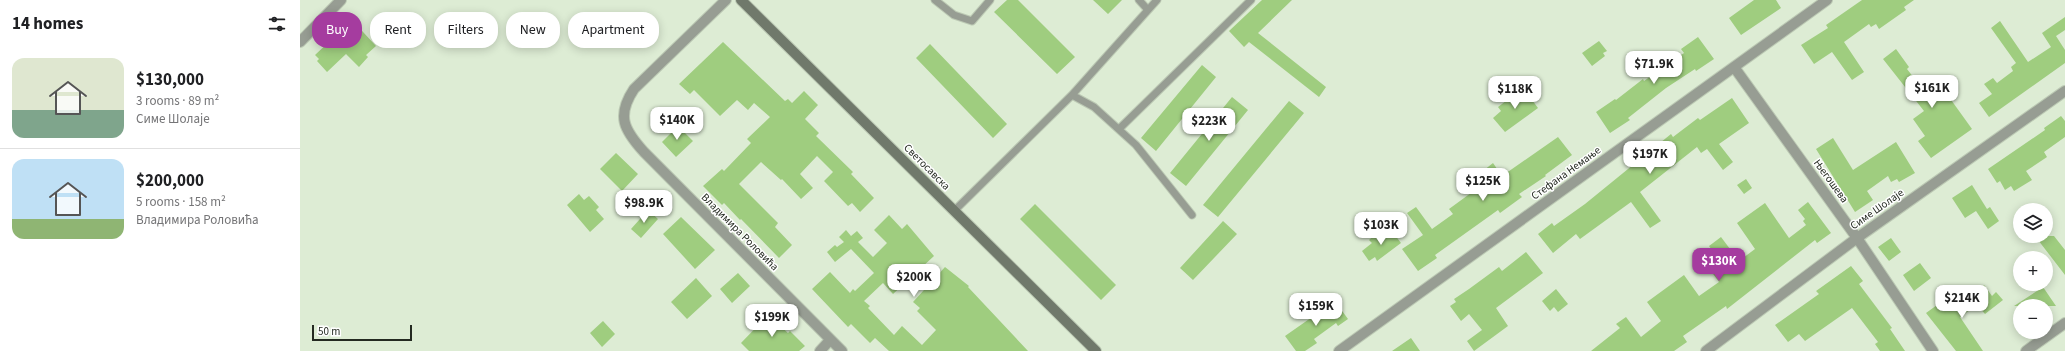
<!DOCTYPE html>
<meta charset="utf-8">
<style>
:root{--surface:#fff;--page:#f2f2f2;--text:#202124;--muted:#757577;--line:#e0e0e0;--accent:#a53c9f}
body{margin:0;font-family:"Source Sans 3",sans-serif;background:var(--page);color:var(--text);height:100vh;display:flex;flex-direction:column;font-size:15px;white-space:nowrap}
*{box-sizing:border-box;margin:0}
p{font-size:13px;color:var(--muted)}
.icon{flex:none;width:22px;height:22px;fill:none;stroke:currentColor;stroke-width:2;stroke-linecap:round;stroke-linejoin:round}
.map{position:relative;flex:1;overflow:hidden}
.details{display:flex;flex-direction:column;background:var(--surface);width:300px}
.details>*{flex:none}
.top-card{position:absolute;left:12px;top:12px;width:380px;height:36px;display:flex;gap:8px}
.controls{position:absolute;left:1713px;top:203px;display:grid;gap:8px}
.controls a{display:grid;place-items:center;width:40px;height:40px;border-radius:50%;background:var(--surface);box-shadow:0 2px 10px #0003;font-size:20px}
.scale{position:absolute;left:12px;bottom:10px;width:100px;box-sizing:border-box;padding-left:4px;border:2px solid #242a21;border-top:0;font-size:11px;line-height:14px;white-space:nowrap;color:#242a21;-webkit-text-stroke:3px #fff;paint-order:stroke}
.price{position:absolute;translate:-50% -34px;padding:0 9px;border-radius:8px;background:#fff;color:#222;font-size:13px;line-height:26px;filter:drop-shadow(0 1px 2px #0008)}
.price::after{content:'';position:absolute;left:50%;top:24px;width:12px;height:9px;margin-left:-6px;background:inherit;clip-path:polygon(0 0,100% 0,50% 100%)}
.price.active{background:var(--accent);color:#fff}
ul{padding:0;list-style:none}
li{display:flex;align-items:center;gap:12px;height:100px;padding:0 12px}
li+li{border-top:1px solid var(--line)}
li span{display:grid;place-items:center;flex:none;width:112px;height:80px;border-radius:12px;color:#555}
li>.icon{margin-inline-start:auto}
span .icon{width:48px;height:48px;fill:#fffc;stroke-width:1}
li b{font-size:17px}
h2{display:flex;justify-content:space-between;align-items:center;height:48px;padding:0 12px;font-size:17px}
.pill{padding:0 14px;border-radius:16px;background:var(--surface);box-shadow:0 2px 10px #0003;font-size:14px;line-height:36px}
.pill.active{background:var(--accent);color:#fff}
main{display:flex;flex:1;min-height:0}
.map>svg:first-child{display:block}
</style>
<main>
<section class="details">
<h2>14 homes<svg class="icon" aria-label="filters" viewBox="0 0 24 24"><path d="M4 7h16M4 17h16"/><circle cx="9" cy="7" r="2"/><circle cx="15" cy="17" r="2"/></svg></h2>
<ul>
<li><span style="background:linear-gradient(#dfe7d0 65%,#7fa58c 0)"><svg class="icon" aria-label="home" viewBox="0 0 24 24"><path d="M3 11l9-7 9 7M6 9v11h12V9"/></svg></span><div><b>$130,000</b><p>3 rooms · 89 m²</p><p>Симе Шолаје</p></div></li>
<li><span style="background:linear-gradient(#bfe0f5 75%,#8fb573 0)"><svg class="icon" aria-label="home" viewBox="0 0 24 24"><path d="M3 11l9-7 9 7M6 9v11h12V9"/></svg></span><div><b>$200,000</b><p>5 rooms · 158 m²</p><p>Владимира Роловића</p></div></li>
</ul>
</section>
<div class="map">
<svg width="1765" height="351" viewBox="0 0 1765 351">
<rect width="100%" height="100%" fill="#ddecd4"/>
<!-- building -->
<path fill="#9fcd7f" d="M707 0H718L775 57 757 74 694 12Z
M793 0H822L808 14Z
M962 0H992L958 33 1026 87 1019 97 949 42 944 47 929 31Z
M1454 0H1476L1481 8 1441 35 1429 18Z
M1562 0H1614L1604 7 1606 10 1579 29 1576 24 1571 27 1569 24 1544 42 1564 72 1552 80 1532 52 1514 64 1501 45 1528 28 1526 25Z
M1765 17V30L1756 36 1765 50V63L1689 117 1679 103 1692 94 1684 84 1693 78 1697 83 1713 71 1711 67 1716 63 1691 28 1700 21 1728 62 1751 47 1742 33Z
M51 19 76 46 66 55 68 57 59 67 46 54 27 72 17 61 19 59 15 55 34 37 32 34Z
M1398 37 1414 59 1396 71 1395 69 1366 88 1328 118 1330 120 1310 133 1296 112 1315 99 1316 100 1343 79 1344 81 1384 53 1381 49Z
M1299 41 1307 51 1303 53 1305 56 1292 66 1282 53Z
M423 42 485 101 488 99 492 103 504 91 518 105 505 119 519 133 516 136 553 172 551 174 574 198 560 212 552 203 548 206 524 181 533 172 517 156 500 174 513 188 501 199 482 179 481 180 461 162 439 184 478 223 475 227 492 245 479 258 441 219 440 220 424 203 422 205 403 186 422 169 424 171 451 143 447 139 470 117 454 103 448 110 437 100 420 116 394 90 390 94 379 84Z
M630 44 707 124 693 138 616 58Z
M1596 49 1609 67 1607 69 1624 91 1645 76 1656 92 1649 97 1672 129 1631 158 1618 141 1625 136 1613 119 1624 111 1583 59Z
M902 65 916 77 856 151 841 138Z
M1223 88 1238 108 1205 132 1193 118 1201 111 1198 107Z
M932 97 948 110 886 186 870 173Z
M1432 98 1449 123 1419 144 1433 162 1423 170 1407 149 1401 153 1397 147 1340 192 1361 221 1350 228 1331 202 1280 239 1276 234 1253 253 1238 234 1252 223 1254 226 1285 204 1371 134 1373 137 1398 118 1400 120Z
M989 101 1004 113 918 217 903 205Z
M1761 116 1765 121V137L1744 152 1747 157 1726 171 1732 180 1714 191 1711 186 1705 190 1700 181 1697 183 1688 169 1745 130 1744 128Z
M378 126 393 141 376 157 362 142Z
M1258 137 1272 155 1245 175 1246 176 1219 194 1222 197 1200 213 1198 210 1135 255 1137 258 1118 271 1102 249 1123 235 1107 213 1116 207 1132 229 1153 214 1149 209 1175 190 1169 182 1193 163 1202 176Z
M1533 138 1553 170 1596 142 1615 173 1599 182 1597 179 1591 182 1588 176 1567 191 1573 200 1555 212 1516 149Z
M316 153 338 174 322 191 300 169Z
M1446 179 1452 188 1444 194 1437 185Z
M1672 185 1687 209 1690 207 1699 221 1688 229 1676 211 1665 218 1652 198Z
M279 194 284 200 289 196 299 207 296 210 304 219 290 232 267 205Z
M1508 202 1531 233 1517 243 1515 240 1427 309 1426 306 1383 336 1387 342 1374 351H1291L1320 328 1316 324 1326 317 1341 337 1361 321 1347 302 1384 275 1399 296 1419 282 1411 271 1422 263 1409 246 1421 237 1439 261 1455 249 1437 223 1465 203 1489 238 1506 225 1503 221 1505 219 1498 210Z
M735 204 816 285 801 300 720 219Z
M348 210 358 219 341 238 331 229Z
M589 215 602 229 607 224 634 256 593 294 583 283 564 301 570 306 568 308 594 335 602 326 622 345 636 330 617 311 620 308 613 302 645 267 669 286 668 287 728 351H589L575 338 570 343 551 324 548 327 512 289 530 272 550 293 553 289 555 291 574 273 551 249 535 262 527 252 535 245 537 247 544 242 539 237 546 230 551 236 557 231 563 238 558 242 573 257 587 243 574 230Z
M381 217 415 250 395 269 363 234Z
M923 221 937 234 893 280 880 268Z
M1091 230 1101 243 1077 261 1075 257 1069 261 1062 251 1072 243 1069 240 1078 232 1082 237Z
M1735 236H1754L1765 250V275Z
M1591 238 1601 252 1589 261 1578 247Z
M1226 252 1243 273 1196 308 1208 326 1174 351 1167 341 1182 330 1169 314 1161 321 1150 306 1156 302 1154 299 1169 289 1199 267 1202 271Z
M1620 263 1631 278 1614 291 1603 275Z
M1551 266 1563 281 1559 284 1592 328 1590 329 1605 351H1580L1575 344 1578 342 1552 308 1505 341 1499 334 1488 342 1475 325 1519 294 1516 291Z
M438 273 450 286 432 303 420 289Z
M396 278 412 296 387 319 371 302Z
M1684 285 1692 296 1696 292 1703 300 1685 314 1677 305 1660 317 1683 351H1656L1626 313 1644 300 1651 309Z
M1743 287 1756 306H1714Z
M1256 289 1268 304 1258 312 1254 307 1250 311 1242 301Z
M1031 304 1033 307 1037 304 1048 319 1038 326 1036 323 1014 339 1017 343 1005 351H996L985 336 1015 315 1014 313 1024 305 1025 307Z
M468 315 488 333 490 331 505 346 499 351H449L441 343Z
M303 321 315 334 302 347 290 333Z
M1111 338 1120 351H1092Z"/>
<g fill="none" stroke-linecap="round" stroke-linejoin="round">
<!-- lane casing -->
<g stroke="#bcc9b4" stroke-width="9">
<path id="lane" d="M635 0 654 15 672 21 690 0
M839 0 848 10
M772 95 857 0
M819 129 951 0
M654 211 772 95 794 107 836 145 892 215"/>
</g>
<!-- street casing -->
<g stroke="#bcc9b4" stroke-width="12">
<path id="street" d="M426 0 334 89C316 116 324 130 344 152L542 351
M0 42 41 0
M1434 67 1557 238 1633 351
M520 351 530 340
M1039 351 1527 0
M1406 351 1557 238 1765 91
M1726 351 1765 323"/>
</g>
<!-- secondary casing -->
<g stroke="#bcc9b4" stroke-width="12">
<path id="secondary" d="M441 0 796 351"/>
</g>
<!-- lane -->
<use href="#lane" stroke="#979d93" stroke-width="7"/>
<!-- street -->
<use href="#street" stroke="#979d93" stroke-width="10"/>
<!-- secondary -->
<use href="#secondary" stroke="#70796b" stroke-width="10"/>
</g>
<g text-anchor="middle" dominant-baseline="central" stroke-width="3" stroke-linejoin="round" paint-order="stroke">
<!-- street labels -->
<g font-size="11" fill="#242a21" stroke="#fff">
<text transform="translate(627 167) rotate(45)">Светосавска</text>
<text transform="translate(1266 173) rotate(-36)">Стефана Немање</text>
<text transform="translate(1531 181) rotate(54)">Његошева</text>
<text transform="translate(1577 209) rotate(-35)">Симе Шолаје</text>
<text transform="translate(440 232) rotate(45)">Владимира Роловића</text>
</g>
</g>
</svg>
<div class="controls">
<a><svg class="icon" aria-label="layers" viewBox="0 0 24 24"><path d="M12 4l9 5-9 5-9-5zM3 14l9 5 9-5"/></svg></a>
<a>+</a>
<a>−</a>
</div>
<div class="scale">50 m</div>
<b class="price" style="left:1354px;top:85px">$71.9K</b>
<b class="price" style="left:1632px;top:109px">$161K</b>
<b class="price" style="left:1215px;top:110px">$118K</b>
<b class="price" style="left:377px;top:141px">$140K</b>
<b class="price" style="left:909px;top:142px">$223K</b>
<b class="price" style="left:1350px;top:175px">$197K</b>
<b class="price" style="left:1183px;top:202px">$125K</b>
<b class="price" style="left:344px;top:224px">$98.9K</b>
<b class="price" style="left:1081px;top:246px">$103K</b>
<b class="price active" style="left:1419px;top:282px">$130K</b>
<b class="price" style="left:614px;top:298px">$200K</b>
<b class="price" style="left:1662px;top:319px">$214K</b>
<b class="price" style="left:1016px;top:327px">$159K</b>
<b class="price" style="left:472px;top:338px">$199K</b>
<div class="top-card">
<a class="pill active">Buy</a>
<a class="pill">Rent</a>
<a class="pill">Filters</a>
<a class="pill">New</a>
<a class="pill">Apartment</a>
</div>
</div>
</main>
